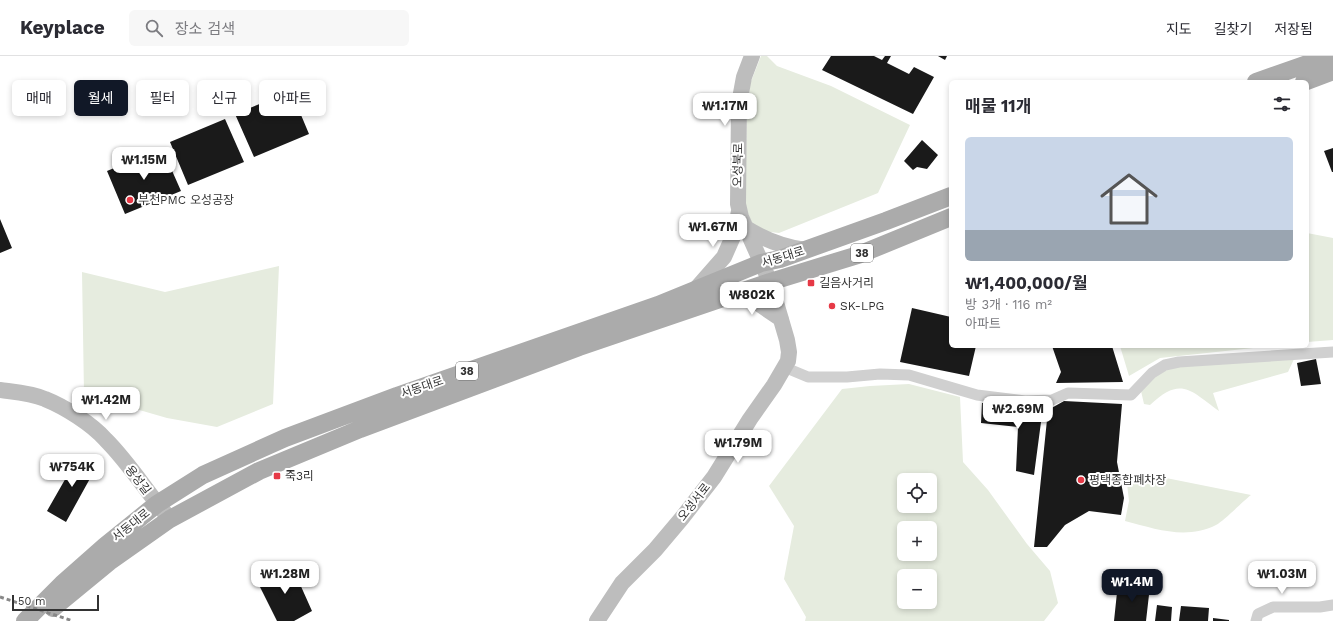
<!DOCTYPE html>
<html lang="ko">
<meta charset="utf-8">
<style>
:root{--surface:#fff;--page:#f7f7f7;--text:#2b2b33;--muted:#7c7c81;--line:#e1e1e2;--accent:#111827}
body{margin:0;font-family:"Work Sans","Noto Sans KR",sans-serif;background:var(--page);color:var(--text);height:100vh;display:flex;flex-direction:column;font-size:15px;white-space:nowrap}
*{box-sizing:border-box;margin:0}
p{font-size:13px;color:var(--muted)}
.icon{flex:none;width:22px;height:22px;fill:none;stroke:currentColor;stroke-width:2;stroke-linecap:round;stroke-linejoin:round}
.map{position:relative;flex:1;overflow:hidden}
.details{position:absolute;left:949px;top:24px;width:360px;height:268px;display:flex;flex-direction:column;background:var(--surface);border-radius:6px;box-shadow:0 2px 6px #0003}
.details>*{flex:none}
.guide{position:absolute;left:12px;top:24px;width:380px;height:36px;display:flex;gap:8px}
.controls{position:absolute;left:897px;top:417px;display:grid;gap:8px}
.controls a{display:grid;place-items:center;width:40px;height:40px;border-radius:6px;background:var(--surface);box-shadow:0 2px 6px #0003;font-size:20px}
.scale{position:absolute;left:12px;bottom:10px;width:87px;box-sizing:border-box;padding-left:4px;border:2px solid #333;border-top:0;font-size:11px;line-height:14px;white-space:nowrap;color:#333;-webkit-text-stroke:3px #fff;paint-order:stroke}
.price{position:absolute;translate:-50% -34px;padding:0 9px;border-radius:8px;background:#fff;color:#222;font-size:13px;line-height:26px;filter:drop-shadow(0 1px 2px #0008)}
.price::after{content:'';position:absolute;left:50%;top:24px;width:12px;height:9px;margin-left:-6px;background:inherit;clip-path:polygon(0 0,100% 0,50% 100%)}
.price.selected{background:var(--accent);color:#fff}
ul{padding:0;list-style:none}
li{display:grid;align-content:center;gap:8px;height:212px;padding:0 16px}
li span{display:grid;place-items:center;height:124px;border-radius:6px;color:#555}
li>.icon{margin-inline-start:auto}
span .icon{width:72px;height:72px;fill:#fffc;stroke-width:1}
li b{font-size:17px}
h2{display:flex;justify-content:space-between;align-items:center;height:48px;padding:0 16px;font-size:17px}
.chip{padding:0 14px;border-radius:6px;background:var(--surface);box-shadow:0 2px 6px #0003;font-size:14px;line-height:36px}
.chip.selected{background:var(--accent);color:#fff}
header{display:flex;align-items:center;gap:24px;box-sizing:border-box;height:56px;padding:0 20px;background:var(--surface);border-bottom:1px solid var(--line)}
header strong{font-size:19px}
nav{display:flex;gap:22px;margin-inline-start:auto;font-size:14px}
.search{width:280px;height:36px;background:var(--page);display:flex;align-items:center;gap:10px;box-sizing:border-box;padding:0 14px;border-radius:6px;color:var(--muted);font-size:15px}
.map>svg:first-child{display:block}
</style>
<header>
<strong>Keyplace</strong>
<div class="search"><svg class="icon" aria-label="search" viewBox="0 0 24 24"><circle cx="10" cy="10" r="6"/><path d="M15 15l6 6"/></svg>장소 검색</div>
<nav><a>지도</a><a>길찾기</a><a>저장됨</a></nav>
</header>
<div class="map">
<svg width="1333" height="565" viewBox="0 0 1333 565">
<rect width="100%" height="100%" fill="#fff"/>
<!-- green -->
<path fill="#e6ecdf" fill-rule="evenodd" d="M761 0H767L777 10 831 30 910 69 878 137 779 177 762 175 752 167 745 151 747 59 750 28Z
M1307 177 1333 182V284L1307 286Z
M279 210 273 348 217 371 167 362 84 338 82 216 165 236Z
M1120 290H1272L1160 302 1129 320Z
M1295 301 1288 316 1213 337 1219 355C1190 334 1181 320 1150 349L1144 348 1141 335C1154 320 1159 317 1177 310Z
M909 328 960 341 963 406 988 434 1027 488 1050 515 1058 547 1044 565H805L806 561 784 523 794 470 769 430 842 333 870 330ZM904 424H930V450H904ZM904 472H930V498H904ZM904 520H930V546H904Z
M1126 419 1161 421 1251 439C1242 446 1224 465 1216 469 1186 484 1156 473 1125 465L1129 445Z"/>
<!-- building -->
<path fill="#1a1a1a" d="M831 0H874L882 4 885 0H891L887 7 909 18 914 11 934 21 913 58 822 14Z
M938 0H947L945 4Z
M291 35 309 78 254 101 235 58Z
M225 63 244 106 188 129 170 86Z
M922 84 938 99 927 113 917 111 913 114 904 105Z
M162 92 181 135 125 158 107 115Z
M1333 92V116H1332L1324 95Z
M0 163 12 192 0 197Z
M912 252 951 261V290H976L969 320 900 306Z
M1052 290H1112L1123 326 1056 327 1061 316Z
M1316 303 1321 328 1301 330 1297 307Z
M1064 345 1122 348 1117 406 1124 442 1121 459 1089 455 1065 469 1047 491H1034L1048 354Z
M982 347 1043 351 1034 419 1016 415 1018 371 981 367Z
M79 399 98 408 66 466 47 455Z
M291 508 312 555 294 565H277L257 525Z
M1118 527 1150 530 1146 565H1114Z
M1157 549 1172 551 1171 565H1155Z
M1181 550 1209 552 1208 565H1179Z
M1213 562 1229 564V565H1213Z"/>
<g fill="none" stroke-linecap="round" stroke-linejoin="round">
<!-- street -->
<path stroke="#d0d0d0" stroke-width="11" d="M784 311 808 321H847L880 318 909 319 977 339 1025 345 1052 344 1068 337 1131 339 1152 317 1165 309 1179 306 1333 296
M1256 565 1258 558 1273 551H1320L1333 549"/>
<!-- secondary -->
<path stroke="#bdbdbd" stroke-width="16" d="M746 172C765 184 783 191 806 194
M695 234 724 201 735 176 739 155
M729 241 750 244 759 248 781 263
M0 334C15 336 31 337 45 343 65 351 92 368 106 384 130 408 148 438 170 463
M597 565 622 527 655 494 682 462 714 421 750 363 774 329 788 305 789 296 787 284 770 226 741 161 738 148 739 48 744 21 752 0"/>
<!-- primary -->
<path stroke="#ababab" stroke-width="18" d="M1256 26 1330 0
M1304 26 1333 15
M53 552 109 506 170 463 259 415 360 373 579 291 770 226 858 199 951 161
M25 565 62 528 105 490 157 448 203 419 285 382 397 340 658 249 761 207 780 203 886 165 951 140"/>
<!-- rail -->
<path stroke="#888" stroke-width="3" stroke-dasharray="4 3" stroke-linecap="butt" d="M0 541 73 565"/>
</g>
<!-- markers -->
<g fill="#e63946" stroke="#fff" stroke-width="1.5">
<circle cx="130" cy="144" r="4"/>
<rect x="807" y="223" width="8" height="8" rx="2"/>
<circle cx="832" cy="250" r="4"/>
<rect x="273" y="416" width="8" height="8" rx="2"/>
<circle cx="1081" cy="424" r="4"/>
</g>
<g text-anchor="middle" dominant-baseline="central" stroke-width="4" stroke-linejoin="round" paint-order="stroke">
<!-- shield labels -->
<g fill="#fff" stroke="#707070" stroke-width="1">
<rect x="851" y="188" width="22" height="18" rx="3"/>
<rect x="456" y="306" width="22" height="18" rx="3"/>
</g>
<g font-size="11" font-weight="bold" fill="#333">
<text x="862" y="197">38</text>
<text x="467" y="315">38</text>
</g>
<!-- street labels -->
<g font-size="12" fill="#333" stroke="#fff">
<text transform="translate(738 109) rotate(-89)">오성북로</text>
<text transform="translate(783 201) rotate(-17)">서동대로</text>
<text transform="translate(422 331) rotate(-19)">서동대로</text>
<text transform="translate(138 424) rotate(52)">용성길</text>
<text transform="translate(694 446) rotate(-52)">오성서로</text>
<text transform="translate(131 469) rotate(-39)">서동대로</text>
</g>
<!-- poi labels -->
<g font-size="12" fill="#333" stroke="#fff" text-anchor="start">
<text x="138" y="144">부천PMC 오성공장</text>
<text x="819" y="227">길음사거리</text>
<text x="840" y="250">SK-LPG</text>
<text x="285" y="420">죽3리</text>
<text x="1089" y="424">평택종합폐차장</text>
</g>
</g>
</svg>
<div class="controls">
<a><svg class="icon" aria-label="locate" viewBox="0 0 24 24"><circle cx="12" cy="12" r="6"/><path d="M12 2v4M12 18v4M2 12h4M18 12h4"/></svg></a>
<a>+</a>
<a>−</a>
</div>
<div class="scale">50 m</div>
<b class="price" style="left:725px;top:71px">₩1.17M</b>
<b class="price" style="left:144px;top:125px">₩1.15M</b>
<b class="price" style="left:713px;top:192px">₩1.67M</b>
<b class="price" style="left:752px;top:260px">₩802K</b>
<b class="price" style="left:106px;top:365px">₩1.42M</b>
<b class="price" style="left:1018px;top:374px">₩2.69M</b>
<b class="price" style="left:738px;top:408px">₩1.79M</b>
<b class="price" style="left:72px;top:432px">₩754K</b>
<b class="price" style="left:285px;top:539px">₩1.28M</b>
<b class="price" style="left:1282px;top:539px">₩1.03M</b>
<b class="price selected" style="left:1132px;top:547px">₩1.4M</b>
<div class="guide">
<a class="chip">매매</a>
<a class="chip selected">월세</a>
<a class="chip">필터</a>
<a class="chip">신규</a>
<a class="chip">아파트</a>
</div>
<section class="details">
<h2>매물 11개<svg class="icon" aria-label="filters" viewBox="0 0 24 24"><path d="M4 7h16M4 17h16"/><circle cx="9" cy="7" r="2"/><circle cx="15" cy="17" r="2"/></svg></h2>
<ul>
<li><span style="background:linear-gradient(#c9d6e8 75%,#9aa5b1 0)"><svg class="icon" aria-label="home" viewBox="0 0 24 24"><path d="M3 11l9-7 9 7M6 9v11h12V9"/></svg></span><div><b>₩1,400,000/월</b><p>방 3개 · 116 m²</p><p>아파트</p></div></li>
</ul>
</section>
</div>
